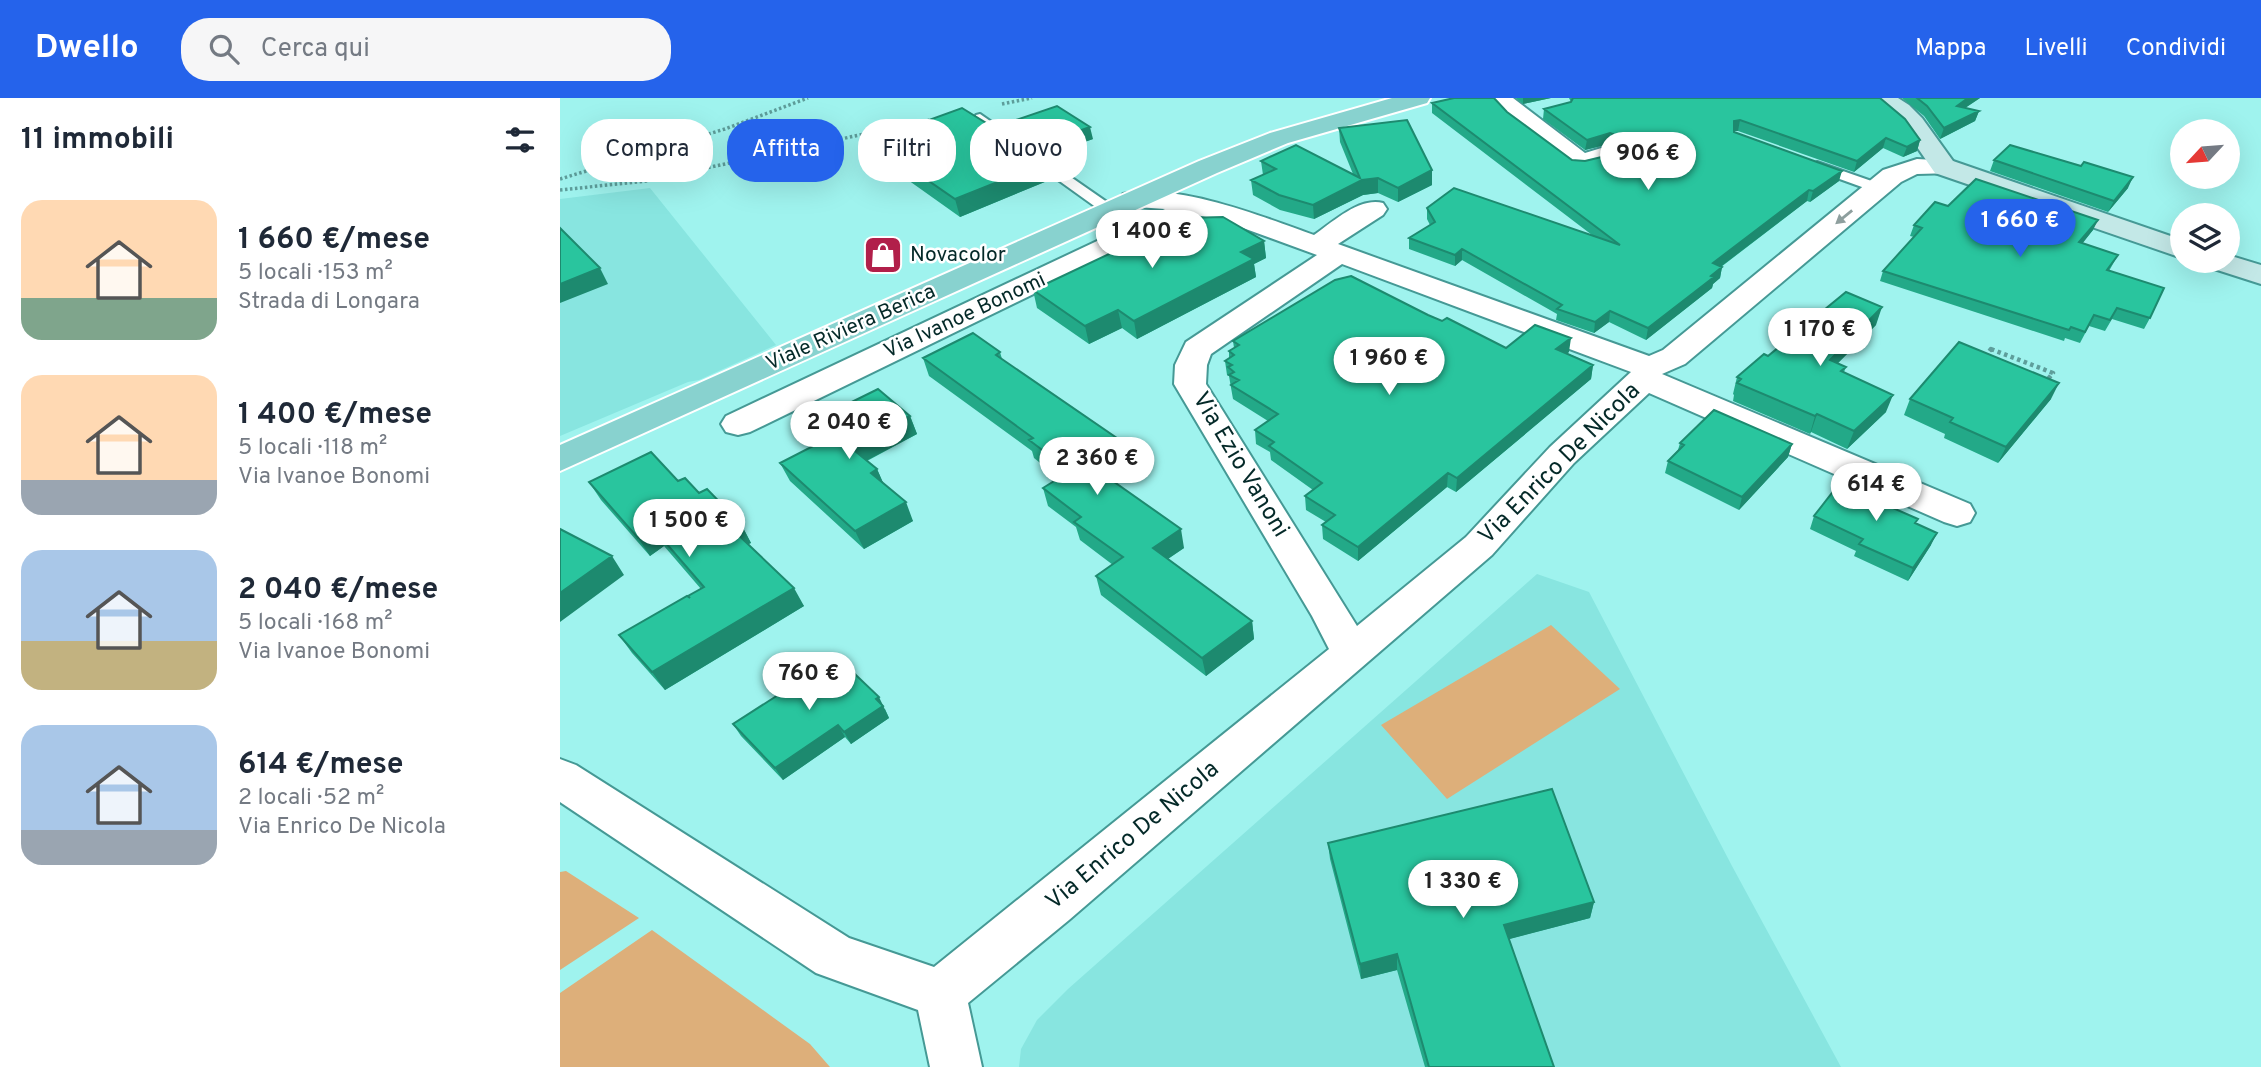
<!DOCTYPE html>
<html lang="it">
<meta charset="utf-8">
<style>
:root{--surface:#fff;--page:#f6f6f7;--text:#1f2937;--muted:#747a83;--accent:#2563eb}
body{margin:0;font-family:Overpass,sans-serif;background:var(--page);color:var(--text);height:100vh;display:flex;flex-direction:column;font-size:26px;white-space:nowrap}
*{box-sizing:border-box;margin:0}
p{font-size:23px;color:var(--muted)}
.icon{flex:none;width:38px;height:38px;fill:none;stroke:currentColor;stroke-width:2;stroke-linecap:round;stroke-linejoin:round}
.map{position:relative;flex:1;overflow:hidden}
.details{display:flex;flex-direction:column;background:var(--surface);width:560px}
.details>*{flex:none}
.guide{position:absolute;left:21px;top:21px;width:665px;height:63px;display:flex;gap:14px}
.needle{width:46px;rotate:244deg}
.fabs{position:absolute;left:1610px;top:21px;display:grid;gap:14px}
.fabs a{display:grid;place-items:center;width:70px;height:70px;border-radius:50%;background:var(--surface);box-shadow:0 7px 28px #0002;font-size:35px}
.price{position:absolute;translate:-50% -60px;padding:0 16px;border-radius:24px;background:#fff;color:#222;font-size:23px;line-height:46px;filter:drop-shadow(0 2px 4px #0008)}
.price::after{content:'';position:absolute;left:50%;top:42px;width:21px;height:16px;margin-left:-10px;background:inherit;clip-path:polygon(0 0,100% 0,50% 100%)}
.price.on{background:var(--accent);color:#fff}
ul{padding:0;list-style:none}
li{display:flex;align-items:center;gap:21px;height:175px;padding:0 21px}
li span{display:grid;place-items:center;flex:none;width:196px;height:140px;border-radius:21px;color:#555}
li>.icon{margin-inline-start:auto}
span .icon{width:84px;height:84px;fill:#fffc;stroke-width:1}
li b{font-size:30px}
h2{display:flex;justify-content:space-between;align-items:center;height:84px;padding:0 21px;font-size:30px}
.pill{padding:0 24px;border-radius:28px;background:var(--surface);box-shadow:0 7px 28px #0002;font-size:24px;line-height:63px}
.pill.on{background:var(--accent);color:#fff}
header{display:flex;align-items:center;gap:42px;box-sizing:border-box;height:98px;padding:0 35px;background:var(--accent);color:#fff}
header strong{font-size:33px}
nav{display:flex;gap:38px;margin-inline-start:auto;font-size:24px}
.search{width:490px;height:63px;background:var(--page);display:flex;align-items:center;gap:18px;box-sizing:border-box;padding:0 24px;border-radius:28px;color:var(--muted);font-size:26px}
main{display:flex;flex:1;min-height:0}
.map>svg:first-child{display:block}
</style>
<header>
<strong>Dwello</strong>
<div class="search"><svg class="icon" aria-label="search" viewBox="0 0 24 24"><circle cx="10" cy="10" r="6"/><path d="M15 15l6 6"/></svg>Cerca qui</div>
<nav><a>Mappa</a><a>Livelli</a><a>Condividi</a></nav>
</header>
<main>
<section class="details">
<h2>11 immobili<svg class="icon" aria-label="filters" viewBox="0 0 24 24"><path d="M4 7h16M4 17h16"/><circle cx="9" cy="7" r="2"/><circle cx="15" cy="17" r="2"/></svg></h2>
<ul>
<li><span style="background:linear-gradient(#ffd9b3 70%,#7fa58c 0)"><svg class="icon" aria-label="home" viewBox="0 0 24 24"><path d="M3 11l9-7 9 7M6 9v11h12V9"/></svg></span><div><b>1 660 €/mese</b><p>5 locali · 153 m²</p><p>Strada di Longara</p></div></li>
<li><span style="background:linear-gradient(#ffd9b3 75%,#9aa5b1 0)"><svg class="icon" aria-label="home" viewBox="0 0 24 24"><path d="M3 11l9-7 9 7M6 9v11h12V9"/></svg></span><div><b>1 400 €/mese</b><p>5 locali · 118 m²</p><p>Via Ivanoe Bonomi</p></div></li>
<li><span style="background:linear-gradient(#a9c7e8 65%,#c2b280 0)"><svg class="icon" aria-label="home" viewBox="0 0 24 24"><path d="M3 11l9-7 9 7M6 9v11h12V9"/></svg></span><div><b>2 040 €/mese</b><p>5 locali · 168 m²</p><p>Via Ivanoe Bonomi</p></div></li>
<li><span style="background:linear-gradient(#a9c7e8 75%,#9aa5b1 0)"><svg class="icon" aria-label="home" viewBox="0 0 24 24"><path d="M3 11l9-7 9 7M6 9v11h12V9"/></svg></span><div><b>614 €/mese</b><p>2 locali · 52 m²</p><p>Via Enrico De Nicola</p></div></li>
</ul>
</section>
<div class="map">
<svg width="1701" height="969" viewBox="0 0 1701 969">
<rect width="100%" height="100%" fill="#9ff3ee"/>
<!-- built -->
<path fill="#88e5e0" d="M90 90 216 247 139 282 128 284 0 338V101Z
M977 476 1029 494 1172 768 1281 969H459L461 951 477 922 508 891Z"/>
<!-- green -->
<path fill="#ddaf7a" d="M991 527 1060 591 887 701 821 627Z
M6 773 79 820 0 872V774Z
M92 832 250 946 270 969H0V895Z"/>
<g fill="none" stroke-linecap="round" stroke-linejoin="round">
<!-- lane casing -->
<g stroke="#459995" stroke-width="4">
<path id="lane" d="M420 16 554 109V115H544L416 23V17Z
M1257 64 1323 87 1325 90 1323 93H1313L1252 71 1250 68Z"/>
</g>
<!-- street casing -->
<g stroke="#459995" stroke-width="4">
<path id="street" d="M927 0H953L1025 55 1048 48 1057 51 1061 56C1053 68 1025 73 1012 70L948 22Z
M1357 61 1393 63 1397 69 1393 75 1357 76 1341 84 1125 266 1102 276 1410 406 1415 415 1410 424 1397 428 1384 424 1089 295 1014 365 932 457 509 822 408 905 422 969H370L358 912 256 875 0 704V661L16 667 289 840 374 869 769 551 752 518 614 286 615 267 626 244 757 157 661 122 636 117 190 334 178 337 166 334 161 326 166 318 605 111 563 108 559 102 563 96C615 84 704 119 754 137 773 124 799 99 823 105L827 111 823 117 778 146 1089 258 1103 252 1323 72ZM782 166 1071 274 990 349 906 439 797 528 646 286 647 267 651 256Z"/>
</g>
<!-- secondary casing -->
<g stroke="#459995" stroke-width="4">
<path id="secondary" d="M1309 0H1338L1349 7 1362 20 1393 63 1622 142V160L1375 75 1344 30Z
M1668 157 1701 167V186L1648 169 1644 163H1668Z"/>
</g>
<!-- primary casing -->
<g stroke="#fff" stroke-width="4">
<path id="primary" d="M832 0H870L867 5 728 45 657 75 0 373V347L639 63 710 35Z"/>
</g>
<!-- path-far1 -->
<path stroke="#5e9e9b" stroke-width="3.5" stroke-dasharray="2.5 2.5" stroke-linecap="butt" d="M442 6 472 0
M0 81 165 31 248 0
M0 92 86 83 369 22"/>
<!-- path -->
<path stroke="#5e9e9b" stroke-width="4.5" stroke-dasharray="3.5 3.5" stroke-linecap="butt" d="M1431 251 1493 275 1476 295 1437 278 1433 282 1413 274Z"/>
<!-- lane -->
<use href="#lane" fill="#fff" fill-rule="evenodd"/>
<!-- street -->
<use href="#street" fill="#fff" fill-rule="evenodd"/>
<!-- secondary -->
<use href="#secondary" fill="#c3e8e7" fill-rule="evenodd"/>
<!-- primary -->
<use href="#primary" fill="#88d2cf" fill-rule="evenodd"/>
</g>
<!-- wall -->
<path fill="#23a988" d="M956 0H991L963 6Z
M1006 0H1320L1360 42 1357 53 1343 59 1323 50 1294 74 1178 33H1174V34L1279 83 1250 104 1247 103 1161 169H1162L1160 180 1153 186 1152 190 1086 242 1049 224 1034 235 996 222 997 216 902 162 895 168 849 151V140L870 127 867 121V110L1032 137 872 15V5L947 14 1012 62 1025 63 1054 56 1060 51 1058 49 1049 46 1025 52 983 21 984 11 1011 4 1009 0Z
M1342 0H1420L1405 10 1419 13 1415 23 1380 41 1364 18Z
M450 24 533 41 485 58 453 35Z
M779 30 872 87 838 104 818 95 803 97 754 121 720 112 693 97 691 82 703 77 701 63 793 76 780 44Z
M311 43 492 81 400 119 317 60Z
M1434 62 1568 90 1548 114 1430 73Z
M1388 108 1533 132 1522 145 1558 157 1549 173 1590 220 1584 231 1552 221 1545 233 1529 228 1520 245 1505 240 1504 243 1320 183 1323 173 1354 139 1350 138 1354 127Z
M704 143 706 160 694 166 696 179 577 241 562 230 529 246 477 210 473 192Z
M868 217 946 250 1009 254 1007 255 1033 267 1031 281 896 394 887 389 798 463 763 441 762 427 766 424 746 412 745 398 753 392 711 362 710 354 696 346 695 332 708 323 673 301 670 284 669 278 667 277 665 263 669 260V253L674 250 673 243Z
M1316 227 1278 265 1286 269 1284 274 1326 314 1287 351 1251 334 1250 336 1173 303 1174 297 1173 296 1177 279 1208 258Z
M440 254 442 261 571 365 548 380 624 450 608 461 692 523 694 541 646 578 541 497 536 478 553 467 520 442 516 429 488 408 483 390 499 380 474 360 472 353 369 278 363 260Z
M1350 301H1491L1438 365 1384 340 1385 336 1344 317Z
M350 318 357 336 307 363 317 371 323 385 353 423 304 451 230 383 220 365 255 347 245 327Z
M1120 345 1232 346 1228 359 1179 412 1105 375 1108 363 1118 352Z
M118 383 139 395 181 426 191 445 188 446 244 508 105 592 72 555 59 537 130 500 141 491 104 448 90 458 41 402 29 384Z
M1336 405 1334 410 1356 425 1371 447 1348 483 1294 458 1296 453 1250 431 1254 418Z
M325 611 329 620 291 646 285 639 223 682 181 638 173 626Z
M768 745 1034 804 1030 820 949 841 994 969H865L837 872 801 881 770 761Z"/>
<!-- shaded-wall -->
<path fill="#1d8a6f" d="M963 0H991L963 6Z
M1408 0H1420L1393 18 1397 8Z
M1419 13 1415 23 1380 41 1384 30Z
M1180 22 1178 33H1172L1174 23Z
M530 29 533 41 485 58 482 46Z
M1050 35 1049 46 1025 52 1027 42Z
M1326 40 1323 50 1294 74 1297 63Z
M1360 42 1357 53 1343 59 1347 49Z
M488 64 492 81 400 119 395 101Z
M872 72V87L838 104V90Z
M1282 73 1279 83 1250 104 1253 93Z
M1573 79 1568 90 1548 114 1554 103Z
M818 80V95L803 97 754 121 753 107 802 82Z
M1249 92 1247 103 1151 176 1153 165Z
M1538 122 1533 132 1515 155 1519 144Z
M704 143 706 160 694 166 696 179 577 241 574 223 681 154Z
M902 151V162L895 168V157Z
M1162 169 1160 180 1153 186 1152 190 1086 242 1088 230Z
M40 170 48 186 0 205V186Z
M1322 209 1316 227 1264 279 1270 262Z
M558 212 562 230 529 246 525 228Z
M1050 213 1049 224 1034 235 1035 224Z
M1011 240 1009 254 995 265 996 251Z
M1033 267 1031 281 896 394 897 380Z
M1499 285 1491 301 1438 365 1446 349Z
M1333 297 1326 314 1287 351 1294 333Z
M1257 316 1251 334 1250 336 1255 318Z
M350 318 357 336 298 367 290 349Z
M1232 346 1228 359 1179 412 1182 399Z
M567 347 571 365 537 387 533 369Z
M317 371 325 389 311 375Z
M888 375 887 389 798 463V449Z
M346 404 353 423 304 451 295 433Z
M181 426 191 445 182 449 172 431Z
M92 429 104 448 90 458 78 440Z
M621 431 624 450 597 468 593 450Z
M1377 435 1371 447 1348 483 1353 470Z
M52 458 64 477 0 524V495Z
M234 490 244 508 105 592 92 574Z
M692 523 694 541 646 578 642 560Z
M319 599 329 620 291 646 284 634Z
M278 627 285 639 223 682 215 670Z
M1034 804 1030 820 942 843 944 827Z
M837 856V872L801 881 800 866Z"/>
<!-- building -->
<path fill="#29c59e" stroke="#1d8a6f" stroke-width="2" d="M894 0H934L947 14 1012 62 1025 63 1054 56 1064 47V44L1059 38 1050 35 1027 42 984 11 1011 4 1013 0H1320L1345 21 1360 42 1347 49 1326 40 1297 63 1180 22 1174 23V34L1282 73 1253 93 1249 92 1153 165 1162 169 1151 178 1154 179 1088 230 1050 213 1035 224 997 211 1002 207 902 151 895 157 849 140 875 124 867 110 894 90 1060 147 872 5Z
M1357 0H1408L1397 8 1419 13 1384 30 1367 8Z
M497 8 530 29 482 46 450 24Z
M402 10 428 26 432 24 488 64 395 101 311 43Z
M847 22 872 72 838 90 818 80 802 82 753 107 719 97 691 82 716 71 701 63 736 47 800 80 779 30Z
M1450 47 1521 68 1524 64 1573 79 1554 103 1434 62Z
M1416 81 1538 122 1519 144 1558 157 1547 172 1604 190 1590 220 1557 210 1550 222 1534 217 1525 234 1511 229 1509 232 1323 173 1362 130 1354 127 1375 104 1388 108Z
M663 119 704 143 681 154 694 161 574 223 558 212 525 228 473 192 625 120Z
M0 130 40 170 0 186Z
M791 178 868 217 882 223 887 220 946 250 975 227 1011 240 996 251 1033 267 897 380 888 375 798 449 762 427 775 417 745 398 762 385 709 348 714 344 695 332 718 316 671 287 679 282 669 277 674 274 668 269 672 267 665 263 674 257 669 253 679 247 673 243 775 182Z
M1286 194 1322 209 1270 262 1286 269 1281 273 1333 297 1294 333 1257 316 1255 318 1177 285 1181 281 1177 279 1204 256 1208 258Z
M413 235 440 254 436 257 567 347 533 369 621 431 593 450 692 523 642 560 536 478 563 459 514 424 521 419 483 390 510 373 469 342 473 340 363 260Z
M1399 244 1499 285 1446 349 1390 324 1393 320 1350 301Z
M318 291 350 318 290 349 317 371 311 375 346 404 295 433 220 365 263 343 245 327Z
M1154 312 1232 346 1182 399 1108 363 1124 347 1120 345Z
M91 354 118 383 125 380 139 395 147 391 181 426 172 431 234 490 92 574 59 537 127 498 130 500 128 498 144 489 92 429 78 440 29 384Z
M1282 382 1336 405 1333 410 1358 421 1355 425 1377 435 1353 470 1299 446 1303 441 1254 418Z
M0 431 52 458 0 495Z
M277 559 319 599 316 601 323 608 284 634 278 627 215 670 173 626Z
M992 691 1034 804 944 827 994 969H869L837 856 800 866 768 745Z"/>
<!-- one-way arrows -->
<defs><path id="oneway-solid" d="M-6-.8H1V-3.2L6.5 0L1 3.2V.8H-6Z" transform="scale(1.75)"/></defs>
<use fill="#8e9f9e" href="#oneway-solid" transform="translate(1284 119) rotate(141)"/>
<!-- icons -->
<defs>
<g id="shop-square" transform="scale(2.0125)"><rect x="-9" y="-9" width="18" height="18" rx="4" fill="#b11f4a" stroke="#fff"/><path d="M-5-2.5h2.3a2.7 3.5 0 0 1 5.4 0H5L5.5 6h-11ZM-1.5-2.5h3a1.5 2.3 0 0 0-3 0Z" fill="#fff"/></g>
</defs>
<g fill-rule="evenodd">
<use href="#shop-square" x="323" y="157"/>
</g>
<g text-anchor="middle" dominant-baseline="central" stroke-width="5" stroke-linejoin="round" paint-order="stroke">
<!-- far-poi labels -->
<g font-size="21" fill="#042928" stroke="#fff" text-anchor="start">
<text x="350" y="157">Novacolor</text>
</g>
<!-- far-street labels -->
<g font-size="21" fill="#042928" stroke="#fff">
<text transform="translate(405 218) rotate(-25)">Via Ivanoe Bonomi</text>
<text transform="translate(291 230) rotate(-24)">Viale Riviera Berica</text>
</g>
<!-- street labels -->
<g font-size="24" fill="#042928" stroke="#fff">
<text transform="translate(1000 366) rotate(-45)">Via Enrico De Nicola</text>
<text transform="translate(680 367) rotate(59)">Via Ezio Vanoni</text>
<text transform="translate(573 738) rotate(-40)">Via Enrico De Nicola</text>
</g>
</g>
</svg>
<div class="fabs">
<a><svg class="needle" viewBox="-14 -14 28 28"><path d="M0-13l5 13h-10z" fill="#e53935"/><path d="M0 13l5-13h-10z" fill="#747a83"/></svg></a>
<a><svg class="icon" aria-label="layers" viewBox="0 0 24 24"><path d="M12 4l9 5-9 5-9-5zM3 14l9 5 9-5"/></svg></a>
</div>
<b class="price" style="left:1088px;top:94px">906 €</b>
<b class="price on" style="left:1460px;top:161px">1 660 €</b>
<b class="price" style="left:592px;top:172px">1 400 €</b>
<b class="price" style="left:1260px;top:270px">1 170 €</b>
<b class="price" style="left:829px;top:299px">1 960 €</b>
<b class="price" style="left:289px;top:363px">2 040 €</b>
<b class="price" style="left:537px;top:399px">2 360 €</b>
<b class="price" style="left:1316px;top:425px">614 €</b>
<b class="price" style="left:129px;top:461px">1 500 €</b>
<b class="price" style="left:249px;top:614px">760 €</b>
<b class="price" style="left:903px;top:822px">1 330 €</b>
<div class="guide">
<a class="pill">Compra</a>
<a class="pill on">Affitta</a>
<a class="pill">Filtri</a>
<a class="pill">Nuovo</a>
</div>
</div>
</main>
